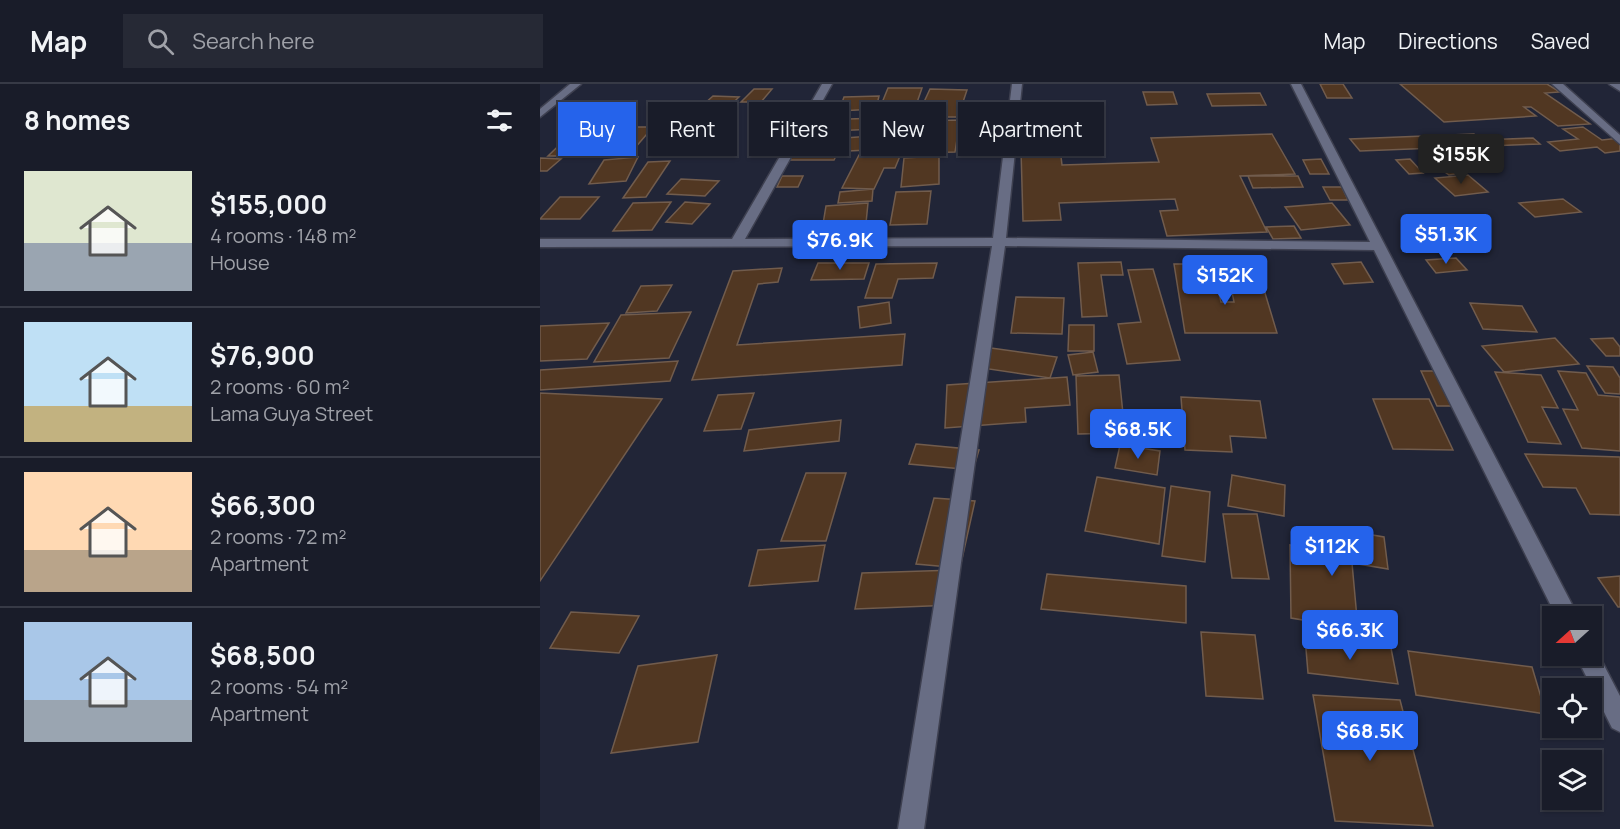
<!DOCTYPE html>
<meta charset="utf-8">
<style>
:root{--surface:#191c29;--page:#262935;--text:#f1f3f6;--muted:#9fa1a8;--line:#373a46;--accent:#2563eb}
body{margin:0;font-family:Manrope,sans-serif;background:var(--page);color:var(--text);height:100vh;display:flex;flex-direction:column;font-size:22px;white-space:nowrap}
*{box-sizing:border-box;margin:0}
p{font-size:20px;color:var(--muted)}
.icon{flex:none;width:33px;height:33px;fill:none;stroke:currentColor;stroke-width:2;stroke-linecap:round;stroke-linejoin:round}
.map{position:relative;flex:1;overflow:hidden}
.drawer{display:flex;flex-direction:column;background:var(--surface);width:540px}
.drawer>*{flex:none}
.guide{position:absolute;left:18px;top:18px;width:570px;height:54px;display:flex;gap:12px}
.needle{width:39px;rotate:249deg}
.buttons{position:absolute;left:1002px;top:522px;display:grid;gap:12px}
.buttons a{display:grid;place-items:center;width:60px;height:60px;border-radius:0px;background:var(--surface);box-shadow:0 2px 4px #0004,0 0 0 2px var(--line);font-size:30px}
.price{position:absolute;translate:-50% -51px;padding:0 14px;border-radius:6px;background:var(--accent);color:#fff;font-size:20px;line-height:39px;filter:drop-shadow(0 2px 3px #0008)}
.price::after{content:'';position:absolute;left:50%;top:36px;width:18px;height:14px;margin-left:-9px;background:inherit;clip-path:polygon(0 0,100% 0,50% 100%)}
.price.current{background:#222;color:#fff}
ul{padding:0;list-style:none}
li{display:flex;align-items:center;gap:18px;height:150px;padding:0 24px}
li+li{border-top:2px solid var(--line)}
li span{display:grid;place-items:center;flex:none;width:168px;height:120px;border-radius:0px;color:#555}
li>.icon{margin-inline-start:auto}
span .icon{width:72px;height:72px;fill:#fffc;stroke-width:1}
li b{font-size:26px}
h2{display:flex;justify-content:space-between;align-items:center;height:72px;padding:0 24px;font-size:26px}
.pill{padding:0 21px;border-radius:0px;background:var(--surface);box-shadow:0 2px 4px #0004,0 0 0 2px var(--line);font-size:21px;line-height:54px}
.pill.current{background:var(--accent);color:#fff}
header{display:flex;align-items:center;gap:36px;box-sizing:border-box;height:84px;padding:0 30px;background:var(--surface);border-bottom:2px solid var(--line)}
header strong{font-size:28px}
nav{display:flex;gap:33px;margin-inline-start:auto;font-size:21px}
.search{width:420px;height:54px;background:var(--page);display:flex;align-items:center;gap:15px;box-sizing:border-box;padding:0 21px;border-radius:0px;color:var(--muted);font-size:22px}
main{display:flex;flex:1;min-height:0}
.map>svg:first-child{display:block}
</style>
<header>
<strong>Map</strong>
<div class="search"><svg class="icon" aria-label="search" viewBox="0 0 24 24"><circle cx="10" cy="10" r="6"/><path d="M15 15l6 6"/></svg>Search here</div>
<nav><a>Map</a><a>Directions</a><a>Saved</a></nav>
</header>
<main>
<section class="drawer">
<h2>8 homes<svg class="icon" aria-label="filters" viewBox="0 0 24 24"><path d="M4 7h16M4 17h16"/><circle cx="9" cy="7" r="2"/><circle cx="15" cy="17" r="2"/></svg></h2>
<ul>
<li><span style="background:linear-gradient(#dfe7d0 60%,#9aa5b1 0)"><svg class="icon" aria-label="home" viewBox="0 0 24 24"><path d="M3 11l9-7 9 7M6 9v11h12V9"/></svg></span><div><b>$155,000</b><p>4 rooms · 148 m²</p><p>House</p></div></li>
<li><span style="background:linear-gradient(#bfe0f5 70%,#c2b280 0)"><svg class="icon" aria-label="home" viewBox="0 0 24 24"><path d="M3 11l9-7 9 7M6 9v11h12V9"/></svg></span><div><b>$76,900</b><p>2 rooms · 60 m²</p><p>Lama Guya Street</p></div></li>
<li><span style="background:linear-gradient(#ffd9b3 65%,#b9a48a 0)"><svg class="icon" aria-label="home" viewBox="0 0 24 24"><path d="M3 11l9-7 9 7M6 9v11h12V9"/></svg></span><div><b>$66,300</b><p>2 rooms · 72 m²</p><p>Apartment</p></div></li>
<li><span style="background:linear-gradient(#a9c7e8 65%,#9aa5b1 0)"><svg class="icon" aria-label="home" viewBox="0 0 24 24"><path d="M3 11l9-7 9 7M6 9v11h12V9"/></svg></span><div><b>$68,500</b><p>2 rooms · 54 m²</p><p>Apartment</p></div></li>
</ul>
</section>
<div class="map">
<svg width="1080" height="745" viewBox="0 0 1080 745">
<rect width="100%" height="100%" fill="#212537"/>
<!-- building -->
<path fill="#513722" stroke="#715c4d" stroke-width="1.5" d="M780 0H803L812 14H787Z
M860 0H1007L1020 8 1005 9 1050 40 1018 42 991 23H984L996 32 904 38Z
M348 4H382L373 30 337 31Z
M214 5H232L221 18H201Z
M390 5 427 6 418 33H377Z
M603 8H633L637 20 607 21Z
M720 9 726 21 672 22 667 10Z
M173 12 199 13 171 40 143 39Z
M339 12 336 25 299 27 304 13Z
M510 19 521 53 495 54 487 21Z
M248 23 264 24 258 32H242Z
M371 33 364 68 329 69 335 45 272 48 276 36Z
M420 36 415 68 370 69 379 37Z
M38 43H113L88 72H8Z
M1043 43 1062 56 1080 54V67L1065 69 1057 63 1020 67 1008 58 1038 55 1023 45Z
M251 44 248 51 219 53 222 46Z
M732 50 755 90 700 92 727 148 627 152 620 127 638 126 635 115 519 119 521 136 483 137 481 66 520 64 522 81 619 78 611 54Z
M934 50 941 56 993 54 1000 60 820 67 810 55Z
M331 52 328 66 288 68 291 55Z
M261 58 287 59 281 68H298L294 76H250Z
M319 71 360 72 355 84H344L334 105 302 104Z
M399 72V100L361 103 364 74Z
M98 73 86 97 49 100 64 76Z
M0 74 21 75 7 87H0Z
M781 75 789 90H770L763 76Z
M870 75 883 89 869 90 856 76Z
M130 77 106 113 83 114 108 78Z
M913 78 927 88 909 91 895 81Z
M928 91 948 108 915 112 895 94Z
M242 92H263L258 103H237Z
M708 92H758L763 103 713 104Z
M141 95 179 97 165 112 127 110Z
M783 103H802L808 116H790Z
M333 105 332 117 298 119 300 108Z
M391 107 387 140 350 141 356 108Z
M20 113H59L40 135H0Z
M1023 115 1041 128 995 133 979 119Z
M131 118 112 146 73 147 93 119Z
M145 118 170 120 152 140 126 138Z
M328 119 325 149 281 152 286 122Z
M792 119 810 141 761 146 745 123Z
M754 142 761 154 733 155 726 143Z
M916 174 927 186 896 189 886 176Z
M581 178 583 191H561L567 232 542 233 538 179Z
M821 178 833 198 804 200 792 180Z
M278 179H329L324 195 271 196Z
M397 179 393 194 358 195 352 214H325L336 180Z
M634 180H646L649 201H677L681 218H694L688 188 719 189 737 249H645Z
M242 184 238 198 218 200 197 261 365 250 362 281 152 296 193 187Z
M613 185 640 276 587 280 578 240 601 238 588 186Z
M132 201 117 227 86 229 101 202Z
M476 213 524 214 522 250 471 249Z
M349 218 351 239 320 244 318 223Z
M930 219 982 222 997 248 943 245Z
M151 228 129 274 54 278 81 231Z
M69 239 47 275 0 277V242Z
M529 241H554V267H528Z
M1015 254 1039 280 964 288 942 262Z
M1073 254 1080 263V272H1066L1051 255Z
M451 264 517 273 510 294 442 284Z
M553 268 558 288 533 291 528 271Z
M138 277 130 297 0 306V286Z
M1047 282 1073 283 1080 294V310L1065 309Z
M881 287H908L926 322H897Z
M1018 287 1046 289 1058 311 1080 313V367L1042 364 1023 325 1038 326Z
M955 288 1001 291 1018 324 1002 323 1021 360 988 358Z
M579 291 585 349 538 350 536 292Z
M527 293 530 321 485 324 486 338 405 344 407 301Z
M0 309 122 315 0 497Z
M214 309 201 345 164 347 178 311Z
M641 313 720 317 726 354 690 352 692 368 645 366Z
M833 315H889L913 366 853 365Z
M301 336 299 357 204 367 209 346Z
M376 360 439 366 433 386 369 380Z
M580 361 620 367 617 391 575 384Z
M985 370 1080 373V431L1050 430 1036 404 1003 403Z
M266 389H306L286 457H241Z
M692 391 745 401 744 432 688 422Z
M557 393 625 404 619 460 545 447Z
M631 402 670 408 665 478 622 472Z
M394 414 435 417 420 484 376 480Z
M683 430H717L729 495 692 494Z
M791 444 844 453 848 485 812 479 818 545 751 534 750 461 793 468Z
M285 461 278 497 209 502 218 466Z
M415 486 413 521 315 525 322 489Z
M507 490 646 502V539L501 525Z
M1080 492V523H1078L1058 494Z
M31 528 99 532 79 569 10 564Z
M661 548 715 551 723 615 666 612Z
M765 553 851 564 858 600 768 589Z
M868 567 992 583 1006 630 876 611Z
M177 571 158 658 71 669 98 582Z
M773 611 860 616 893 742 795 737Z"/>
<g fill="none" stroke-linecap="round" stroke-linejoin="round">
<!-- minor casing -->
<g stroke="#3e4050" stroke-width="3">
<path id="minor" d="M282 0H292L205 155 453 154 472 0H482L466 154 830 158 751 0H761L1038 532H1016L834 166 465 162 384 745H358L452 162 0 163V155H192Z
M1012 0H1023L1080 51V60Z
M1069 0H1080V7Z
M1052 563 1055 564 1080 612V648L1072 644 1036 572H1052Z"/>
</g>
<!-- tertiary casing -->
<g stroke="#3e4050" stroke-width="3">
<path id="tertiary" d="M30 0H41L0 33V25Z"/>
</g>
<!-- minor -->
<use href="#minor" fill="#686d84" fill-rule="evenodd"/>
<!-- tertiary -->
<use href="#tertiary" fill="#686d84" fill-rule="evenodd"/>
</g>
</svg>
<div class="buttons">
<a><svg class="needle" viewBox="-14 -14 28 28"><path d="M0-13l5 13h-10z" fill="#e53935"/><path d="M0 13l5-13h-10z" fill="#9fa1a8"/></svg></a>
<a><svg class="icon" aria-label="locate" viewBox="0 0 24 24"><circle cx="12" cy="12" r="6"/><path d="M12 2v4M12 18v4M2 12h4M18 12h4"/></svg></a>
<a><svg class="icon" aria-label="layers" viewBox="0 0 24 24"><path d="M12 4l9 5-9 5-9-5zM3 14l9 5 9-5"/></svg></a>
</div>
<b class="price current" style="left:921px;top:101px">$155K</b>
<b class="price" style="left:906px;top:181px">$51.3K</b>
<b class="price" style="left:300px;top:187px">$76.9K</b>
<b class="price" style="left:685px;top:222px">$152K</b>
<b class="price" style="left:598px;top:376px">$68.5K</b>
<b class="price" style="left:792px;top:493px">$112K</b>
<b class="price" style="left:810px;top:577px">$66.3K</b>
<b class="price" style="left:830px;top:678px">$68.5K</b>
<div class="guide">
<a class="pill current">Buy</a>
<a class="pill">Rent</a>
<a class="pill">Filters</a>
<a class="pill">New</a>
<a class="pill">Apartment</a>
</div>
</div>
</main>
